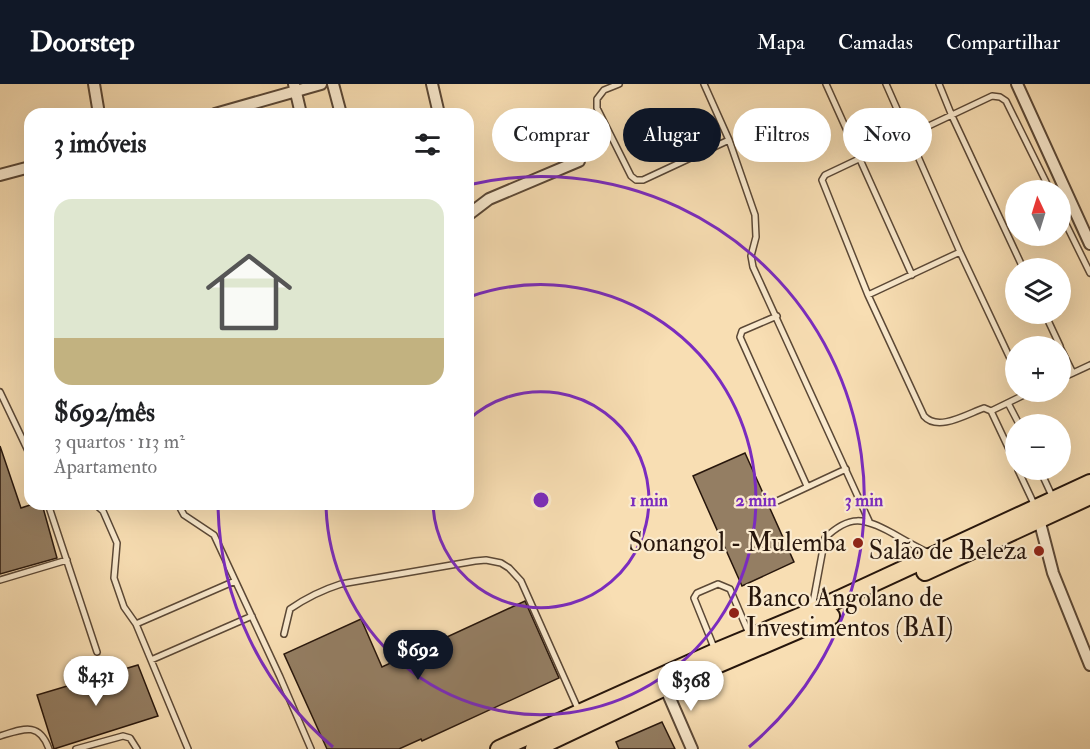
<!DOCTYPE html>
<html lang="pt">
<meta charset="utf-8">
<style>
:root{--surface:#fff;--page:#f6f6f6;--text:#202124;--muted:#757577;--line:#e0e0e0;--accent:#111827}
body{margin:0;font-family:"IM FELL Double Pica",serif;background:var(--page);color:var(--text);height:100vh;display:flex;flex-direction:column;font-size:22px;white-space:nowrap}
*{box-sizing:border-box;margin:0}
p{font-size:20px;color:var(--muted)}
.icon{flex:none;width:33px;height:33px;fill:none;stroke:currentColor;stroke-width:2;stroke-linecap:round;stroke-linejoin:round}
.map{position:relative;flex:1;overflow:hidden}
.sheet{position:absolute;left:24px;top:24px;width:450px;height:402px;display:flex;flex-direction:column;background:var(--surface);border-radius:18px;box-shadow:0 6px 24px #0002}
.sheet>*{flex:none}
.hud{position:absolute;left:492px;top:24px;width:507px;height:54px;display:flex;gap:12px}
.needle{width:39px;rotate:356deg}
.buttons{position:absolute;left:1005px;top:96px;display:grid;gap:12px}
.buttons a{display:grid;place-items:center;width:66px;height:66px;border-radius:50%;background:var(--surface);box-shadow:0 6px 24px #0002;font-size:30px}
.price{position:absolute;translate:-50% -51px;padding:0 14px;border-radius:21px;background:#fff;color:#222;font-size:20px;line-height:39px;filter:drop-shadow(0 2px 3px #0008)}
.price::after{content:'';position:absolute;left:50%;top:36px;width:18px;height:14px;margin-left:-9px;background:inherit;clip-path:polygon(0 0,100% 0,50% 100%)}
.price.active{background:var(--accent);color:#fff}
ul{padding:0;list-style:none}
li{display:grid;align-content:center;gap:12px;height:318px;padding:0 30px}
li+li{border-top:2px solid var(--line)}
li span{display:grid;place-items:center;height:186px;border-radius:18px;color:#555}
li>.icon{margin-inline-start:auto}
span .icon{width:108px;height:108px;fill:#fffc;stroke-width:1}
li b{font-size:26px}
h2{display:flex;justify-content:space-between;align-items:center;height:72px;padding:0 30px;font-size:26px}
.tag{padding:0 21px;border-radius:27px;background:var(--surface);box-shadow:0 6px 24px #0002;font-size:21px;line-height:54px}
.tag.active{background:var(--accent);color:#fff}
header{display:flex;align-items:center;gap:36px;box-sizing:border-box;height:84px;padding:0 30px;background:var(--accent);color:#fff}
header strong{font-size:28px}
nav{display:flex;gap:33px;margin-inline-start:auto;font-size:21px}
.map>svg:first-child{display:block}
</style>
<header>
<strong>Doorstep</strong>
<nav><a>Mapa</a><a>Camadas</a><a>Compartilhar</a></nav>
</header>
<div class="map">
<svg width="1090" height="665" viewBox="0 0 1090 665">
<rect width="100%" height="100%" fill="#f8deb3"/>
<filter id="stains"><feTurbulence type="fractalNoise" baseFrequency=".00333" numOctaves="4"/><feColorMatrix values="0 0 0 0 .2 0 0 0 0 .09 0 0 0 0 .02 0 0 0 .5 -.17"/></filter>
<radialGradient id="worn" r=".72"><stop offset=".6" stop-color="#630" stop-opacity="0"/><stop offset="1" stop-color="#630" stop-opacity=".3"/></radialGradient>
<!-- building -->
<path fill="#947e63" stroke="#27160c" stroke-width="1.5" d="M0 362 21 424 33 420H42L57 474 0 490Z
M745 369 794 478 742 502 693 392Z
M525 517 559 594 422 657 421 655 399 665H327L284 570 361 535 382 583Z
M138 581 158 632 54 665 37 611Z
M662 638 675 665H619L616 658Z"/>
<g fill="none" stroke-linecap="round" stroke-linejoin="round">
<!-- lane casing -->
<g stroke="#5b4836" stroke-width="8">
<path id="lane" d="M619 0 604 6 597 15V24L631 92 636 96H643L729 56
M704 0 729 56 755 131 756 153 751 172 753 183 869 437
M826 0 912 191
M886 0 960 168 1016 287
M939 0 952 32 1023 184
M1060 128 1090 189
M868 211 960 168
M1045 230 1060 262
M777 232 742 247 740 253 807 402
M1060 263 1073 289
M1060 295 1090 281
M0 308 30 371
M1025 308 1026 310 991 327 984 324C967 330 938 348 924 332L868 211 822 96 825 91 992 12 1000 13 1006 17 1050 106
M1008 319 1019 340
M991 327 1016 380
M1018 386 1035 422
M1040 386 1053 414
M775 418 846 385
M48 420 97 568
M95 420 103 427 117 459 114 494 124 523 136 540 188 665
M178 420 184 431 214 451 280 593 311 665
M0 496 67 476
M812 524 825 454C850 430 864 434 892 449 904 456 916 463 929 469
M136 540 235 497
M284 550 290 525C306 514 322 506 341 500L475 477 486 476 501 479 509 484 521 497 579 627
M715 566 694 514 697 509 718 500 730 505 750 552
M151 576 252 532
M0 652C23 645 39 637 49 665
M76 665 123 652 130 654 137 665"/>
</g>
<!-- street casing -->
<g stroke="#5b4836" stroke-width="14">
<path id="street" d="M94 0 99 30
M294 0 301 30
M333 0 341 30
M432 0 439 30
M1017 0 1090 160
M215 30 321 0
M0 91 30 83
M468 131 489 115 579 77
M1039 435 1053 489 1090 581
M665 603 692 665"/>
</g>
<!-- primary casing -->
<g stroke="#27160c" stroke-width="20">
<path id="primary" d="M925 488 1090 412
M499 665 715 568 811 528 1090 399
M534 665 665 603 831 532"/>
</g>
<!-- lane -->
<use href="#lane" stroke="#faeace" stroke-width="5"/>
<!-- street -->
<use href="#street" stroke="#faeace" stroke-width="10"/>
<!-- primary -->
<use href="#primary" stroke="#f8deb3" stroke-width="16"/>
</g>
<!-- distance rings -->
<g fill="none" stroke="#7b2cbf" stroke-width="3">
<path d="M468 336A108 108 0 1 1 433 421"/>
<path d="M469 213A215 215 0 1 1 326 422"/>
<path d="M333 663A323 323 0 0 1 218 422M468 101A323 323 0 0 1 749 663"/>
</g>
<!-- markers -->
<g fill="#8f2418" stroke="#faeace" stroke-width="2">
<circle cx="858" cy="459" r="6"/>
<circle cx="1039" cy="467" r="6"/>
<circle cx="734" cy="529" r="6"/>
</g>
<g text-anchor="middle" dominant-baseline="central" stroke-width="4.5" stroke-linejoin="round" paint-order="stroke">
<!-- poi labels -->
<g font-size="26" fill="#27160c" stroke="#faeace" text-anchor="end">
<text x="846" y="459">Sonangol - Mulemba</text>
<text x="1027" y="467">Salão de Beleza</text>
<text x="746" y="514" text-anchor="start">Banco Angolano de<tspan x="746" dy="30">Investimentos (BAI)</tspan></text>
</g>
</g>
<circle cx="541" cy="416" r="9" fill="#7b2cbf" stroke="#faeace" stroke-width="3"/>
<g font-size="18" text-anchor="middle" font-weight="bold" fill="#7b2cbf" stroke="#faeace" stroke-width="4.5" stroke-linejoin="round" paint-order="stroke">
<text x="649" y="422">1 min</text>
<text x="756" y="422">2 min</text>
<text x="864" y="422">3 min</text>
</g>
<rect width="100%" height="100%" filter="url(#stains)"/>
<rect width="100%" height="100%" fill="url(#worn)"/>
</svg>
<div class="buttons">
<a><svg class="needle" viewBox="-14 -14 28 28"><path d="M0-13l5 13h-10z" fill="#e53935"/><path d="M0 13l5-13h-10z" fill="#757577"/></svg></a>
<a><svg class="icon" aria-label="layers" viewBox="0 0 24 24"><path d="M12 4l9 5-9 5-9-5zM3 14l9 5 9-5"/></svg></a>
<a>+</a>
<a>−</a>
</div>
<b class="price active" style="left:418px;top:597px">$692</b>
<b class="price" style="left:96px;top:623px">$431</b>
<b class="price" style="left:691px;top:628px">$368</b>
<div class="hud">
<a class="tag">Comprar</a>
<a class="tag active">Alugar</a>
<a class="tag">Filtros</a>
<a class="tag">Novo</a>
</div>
<section class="sheet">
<h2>3 imóveis<svg class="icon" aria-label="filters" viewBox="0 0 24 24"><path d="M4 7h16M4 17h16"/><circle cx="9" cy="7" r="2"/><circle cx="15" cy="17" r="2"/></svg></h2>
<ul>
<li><span style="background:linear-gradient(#dfe7d0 75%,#c2b280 0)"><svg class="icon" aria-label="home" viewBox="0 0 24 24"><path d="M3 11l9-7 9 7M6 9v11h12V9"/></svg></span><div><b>$692/mês</b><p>3 quartos · 113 m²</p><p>Apartamento</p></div></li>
</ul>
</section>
</div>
